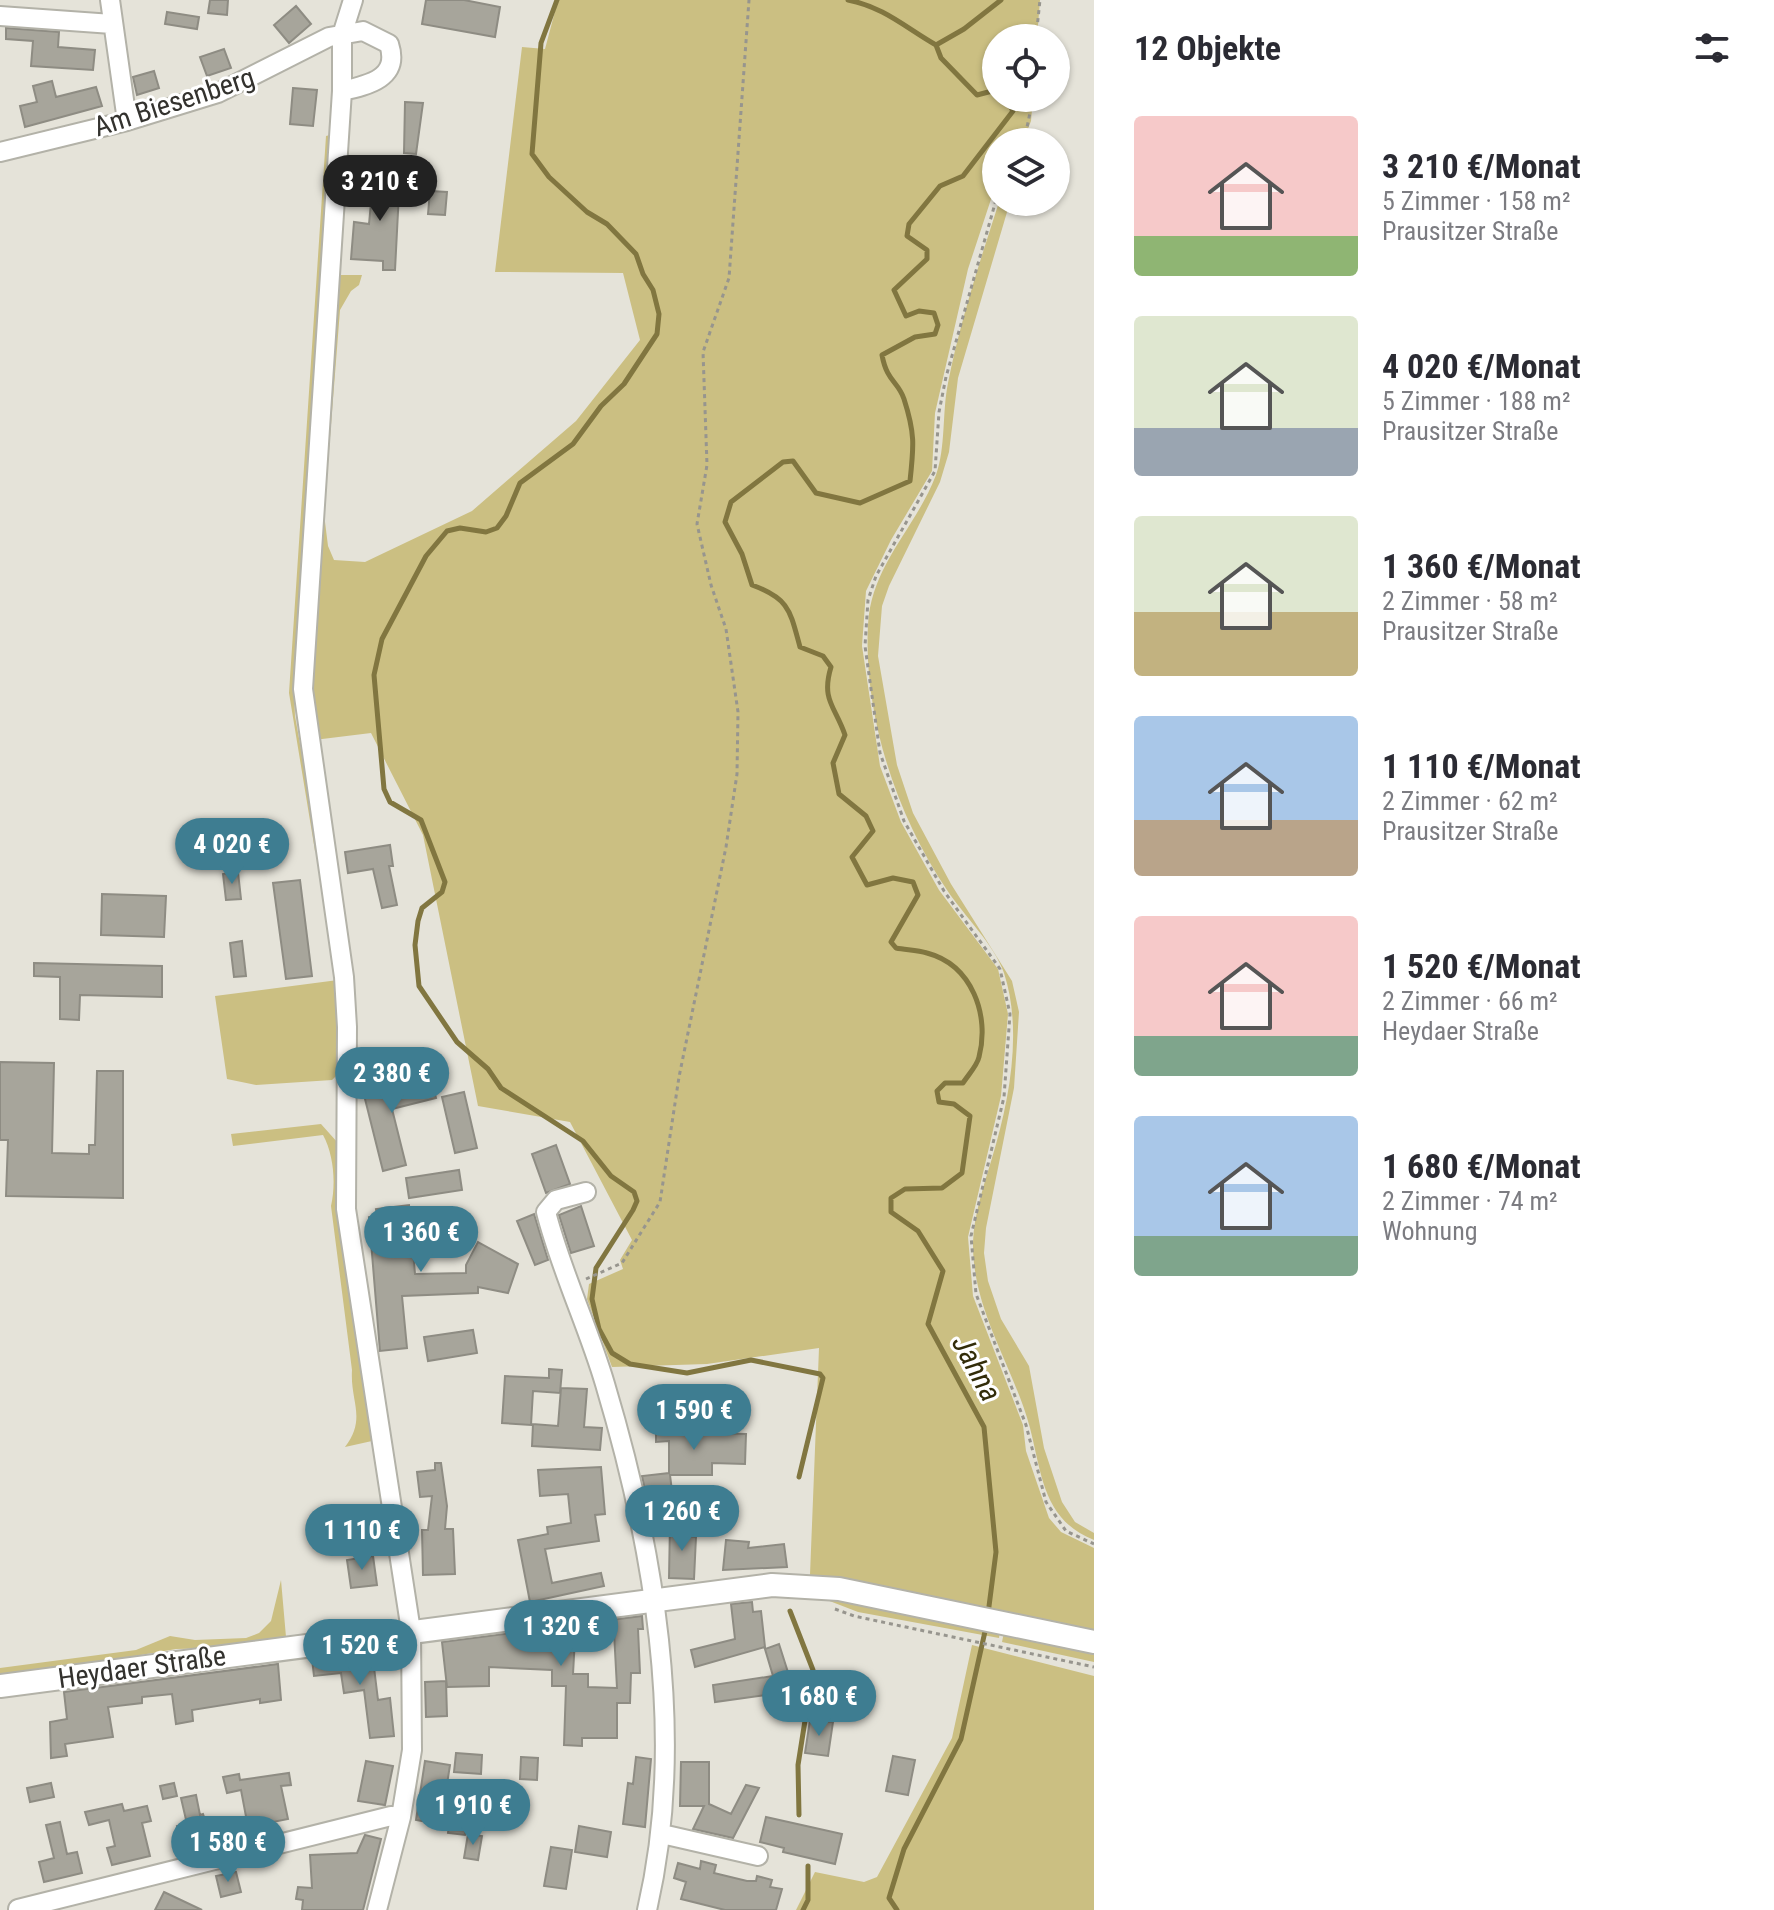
<!DOCTYPE html>
<html lang="de">
<meta charset="utf-8">
<style>
:root{--surface:#fff;--page:#f7f7f7;--text:#2b2b33;--muted:#7c7c81;--accent:#3e7d91}
body{margin:0;font-family:"Roboto Condensed",sans-serif;background:var(--page);color:var(--text);height:100vh;display:flex;flex-direction:column;font-size:30px;white-space:nowrap}
*{box-sizing:border-box;margin:0}
p{font-size:26px;color:var(--muted)}
.icon{flex:none;width:44px;height:44px;fill:none;stroke:currentColor;stroke-width:2;stroke-linecap:round;stroke-linejoin:round}
.map{position:relative;flex:1;overflow:hidden}
.side{display:flex;flex-direction:column;background:var(--surface);width:680px}
.side>*{flex:none}
.tools{position:absolute;left:982px;top:24px;display:grid;gap:16px}
.tools a{display:grid;place-items:center;width:88px;height:88px;border-radius:50%;background:var(--surface);box-shadow:0 2px 6px #0004;font-size:40px}
.price{position:absolute;translate:-50% -68px;padding:0 18px;border-radius:28px;background:var(--accent);color:#fff;font-size:26px;line-height:52px;filter:drop-shadow(0 2px 4px #0008)}
.price::after{content:'';position:absolute;left:50%;top:48px;width:24px;height:18px;margin-left:-12px;background:inherit;clip-path:polygon(0 0,100% 0,50% 100%)}
.price.on{background:#222;color:#fff}
ul{padding:0;list-style:none}
li{display:flex;align-items:center;gap:24px;height:200px;padding:0 40px}
li span{display:grid;place-items:center;flex:none;width:224px;height:160px;border-radius:8px;color:#555}
li>.icon{margin-inline-start:auto}
span .icon{width:96px;height:96px;fill:#fffc;stroke-width:1}
li b{font-size:34px}
h2{display:flex;justify-content:space-between;align-items:center;height:96px;padding:0 40px;font-size:34px}
main{display:flex;flex:1;min-height:0}
.map>svg:first-child{display:block}
</style>
<main>
<div class="map">
<svg width="1094" height="1910" viewBox="0 0 1094 1910">
<rect width="100%" height="100%" fill="#e5e3d9"/>
<!-- green -->
<path fill="#cbbf82" d="M558 0H1040L1037 38H996V98H1033L1031 121 1023 142H996V184L968 269 935 413 932 471 891 540 866 591 862 646 880 766 901 822 939 890 998 969 1008 1014 1001 1096 968 1237 973 1296 1023 1425 1026 1451 1049 1518 1061 1532 1094 1548V1631L810 1575 819 1348 707 1364 612 1367 587 1299 589 1284 623 1269 620 1260 632 1240 570 1122 478 1106 423 835 371 733 314 740 310 715 337 275H362L359 285 351 291 340 310 324 514 328 546 334 560 365 562 472 511 576 421 640 340 623 273 495 272 522 47 545 49Z
M330 135 294 693 295 716 319 850 315 851 289 693 326 136Z
M999 202H1010L958 378 949 452 940 482 889 586 882 606 878 656 897 765 913 813 951 884 1012 981 1019 1012 1014 1088 986 1228 984 1253 988 1281 1001 1319 1029 1366 1044 1448 1062 1502 1075 1522 1094 1533V1540C1043 1520 1042 1474 1030 1428 1013 1365 972 1310 973 1242 974 1214 984 1185 992 1158 1009 1102 1023 1031 1004 973 994 944 964 916 947 890 897 816 863 715 868 625 871 565 916 528 936 475 946 447 942 412 948 383 960 322 980 261 999 202Z
M338 980 339 1073 332 1080 256 1085 227 1079 215 996Z
M321 1124 338 1143C338 1244 359 1341 372 1441L345 1447C367 1418 350 1402 352 1370L331 1206C336 1184 334 1155 323 1135L233 1146 231 1134Z
M281 1580 286 1637 218 1648 176 1649 48 1671 0 1674V1668L136 1650 170 1636 195 1640 246 1638 259 1633 271 1621Z
M814 1595 1000 1630 999 1638 858 1612Z
M1004 1632 1094 1651V1662L1002 1642Z
M972 1645 1094 1676V1910H796L815 1872 864 1882 877 1877 952 1738Z"/>
<g fill="none" stroke-linecap="round" stroke-linejoin="round">
<!-- stream -->
<path stroke="#817640" stroke-width="5" d="M557 0 541 43 532 154 549 177 587 212 607 224 636 254 643 274 653 290 659 314 657 334 624 384 601 406 573 444 520 483 506 516 497 528 486 532 460 528 447 531 426 556 382 639 374 675 384 789 390 802 421 820 445 882 442 892 422 908 418 921 415 945 419 986 457 1042 488 1069 501 1088 583 1141 611 1176 634 1192 637 1201 633 1210 596 1268 592 1299 599 1329 612 1353 630 1364 687 1373 751 1360 820 1374 823 1378 799 1477
M848 0C884 7 906 28 936 45
M996 90 977 95 941 58 936 45 964 29 1001 0
M790 1611 813 1670 798 1765 799 1815
M988 1614 996 1552 984 1427 928 1324 943 1271 918 1231 891 1212V1198L905 1189 942 1188 962 1173 970 1116 954 1104 939 1102 937 1091 945 1083H963C968 1075 977 1066 979 1057 990 1015 972 965 927 953 917 950 906 950 896 948L891 942 918 895 913 882 893 878 867 885 852 857 873 831 866 816 839 794 833 763 845 735C835 706 821 700 831 667L823 656 800 647C790 611 790 599 752 585L742 554 725 522 731 502 783 462 793 461 816 493 860 503 910 481C914 445 915 433 904 399 898 381 887 382 882 355L915 337 935 334 938 325 934 313 919 311 906 316 894 290 927 259V250L907 236 909 224 940 186 963 176 1013 111 1005 98
M803 1910 808 1900V1866
M897 1910 889 1898 904 1849 961 1739 986 1627"/>
</g>
<!-- building -->
<path fill="#a7a59b" stroke="#8e8c83" stroke-width="2" fill-rule="evenodd" d="M210 0H228L227 15 208 13Z
M426 0H464L500 7 495 37 422 24Z
M296 6 311 24 289 43 274 25Z
M167 12 199 17 197 29 165 24Z
M6 28 59 32 58 47 95 50 93 70 31 66 33 41 6 39Z
M224 49 231 68 207 76 200 57Z
M154 71 159 88 137 95 133 77Z
M52 81 56 97 96 87 102 106 25 127 20 106 37 102 33 86Z
M293 88 317 90 313 126 290 124Z
M405 102 423 103 416 154 404 153Z
M404 159 426 161 425 175 403 173Z
M374 171 400 173 395 270H383V261L351 259 354 222 369 224Z
M430 191 447 192 445 215 428 214Z
M390 845 393 866H389L397 905 382 908 373 869 348 873 345 852Z
M238 872 241 899 226 900 223 874Z
M300 880 312 976 286 979 273 883Z
M102 894 166 896 164 937 101 935Z
M242 941 246 976 234 977 230 943Z
M34 963 162 966V997L80 995 79 1020 60 1019V977L34 976Z
M0 1062 54 1063 52 1153 89 1154V1145H95L97 1071H123V1198L6 1196 8 1140H0Z
M384 1077 387 1090 431 1078 436 1098 392 1109 406 1165 383 1171 361 1083Z
M464 1092 477 1148 455 1153 442 1097Z
M556 1145 570 1184 546 1193 532 1154Z
M459 1170 462 1190 409 1198 406 1178Z
M409 1205 415 1274 466 1273V1265L478 1242 518 1264 508 1293 478 1287V1293L402 1296 407 1348 380 1351 369 1217 377 1216 376 1209Z
M581 1206 594 1246 571 1253 559 1215Z
M534 1214 548 1260 535 1265 517 1221Z
M473 1330 477 1353 428 1361 424 1337Z
M549 1369 562 1370 560 1393 533 1391 531 1425 502 1423 505 1376 549 1378Z
M561 1388 587 1389 584 1427 602 1428 600 1450 532 1446 533 1424 558 1426Z
M702 1419 703 1433 746 1434 745 1464 712 1463V1475H670L672 1491 646 1494 642 1476 669 1473V1441L656 1442V1421Z
M435 1463H441L447 1506 445 1529H453L455 1574 423 1575 422 1530H428L432 1496 420 1497 417 1472 435 1470Z
M601 1467 605 1514 595 1515 599 1541 545 1549 552 1583 601 1573 604 1586 530 1602 518 1540 548 1534 547 1527 571 1523 568 1494 540 1496 538 1470Z
M670 1524H689L688 1536 696 1537 694 1579 669 1578Z
M726 1540 749 1542 748 1548 784 1544 787 1567 723 1570Z
M373 1556 377 1585 351 1588 347 1560Z
M752 1602 753 1612 761 1611 765 1647 695 1667 691 1650 735 1639 731 1604Z
M642 1616 643 1629H638L640 1673H631L630 1703H617V1738H582V1746L564 1745 566 1686H552V1670L489 1667V1686L447 1687 442 1642ZM614 1632 617 1688 588 1687V1674H573L575 1638Z
M779 1644 792 1685 765 1695 715 1702 713 1685 773 1676 765 1649Z
M372 1651 378 1700 390 1698 394 1736 370 1738 364 1690 344 1693 341 1673 314 1676 312 1659Z
M278 1664 281 1700 260 1703V1699L192 1710 193 1721 176 1724 172 1694 142 1697V1703L108 1707 113 1737 65 1744 67 1756 51 1758 50 1722 67 1719 64 1692Z
M446 1681 447 1716 426 1717 425 1682Z
M810 1720 833 1722 828 1756 805 1753Z
M456 1753 482 1755 481 1774 454 1772Z
M893 1756 915 1760 908 1795 886 1791Z
M521 1757 538 1758 537 1780 520 1779Z
M636 1757 651 1759 645 1827 623 1824 628 1783 633 1784Z
M366 1761 393 1766 385 1805 358 1801Z
M425 1761 450 1765 445 1797 471 1802 465 1835 448 1833 449 1826 416 1820Z
M681 1762H709V1804L731 1814 746 1785 759 1788 733 1838 693 1829 704 1806H680Z
M289 1773 291 1785 281 1786 288 1819 248 1827 241 1790 227 1793 223 1777 239 1774 240 1780Z
M51 1783 54 1797 30 1802 27 1788Z
M174 1783 177 1796 163 1799 160 1786Z
M196 1795 200 1815 203 1814 205 1820 212 1818 217 1839 181 1847 177 1826 187 1824 181 1798Z
M122 1804 124 1811 147 1806 151 1821 142 1823 150 1856 112 1865 107 1848 115 1846 109 1820 89 1825 85 1812Z
M766 1817 842 1834 835 1864 783 1852 784 1848 760 1842Z
M60 1822 67 1854 77 1852 82 1873 44 1882 39 1862 54 1858 46 1825Z
M579 1826 611 1832 607 1857 575 1852Z
M468 1834 482 1836 478 1860 464 1858Z
M365 1835 381 1839 363 1910H302L303 1900 296 1899 298 1887 312 1888 310 1855 357 1853Z
M551 1847 572 1850 566 1889 544 1886Z
M701 1861 716 1865 714 1873 747 1881H756L757 1876 772 1880 770 1887 782 1889 776 1910H725L681 1899 686 1882 674 1878 678 1863 700 1869Z
M236 1872 241 1892 221 1897 216 1876Z
M164 1892 202 1910H155Z"/>
<g fill="none" stroke-linecap="round" stroke-linejoin="round">
<!-- minor casing -->
<g stroke="#b3b2a8" stroke-width="22">
<path id="minor" d="M110 0 127 121
M353 0 342 35V91L303 689 344 977 347 1027 346 1209 411 1631 412 1750 401 1817 377 1910
M0 16 112 24
M0 152 127 121 218 93 329 37 363 31 389 44C400 78 369 85 342 91
M586 1192 556 1200 546 1212C561 1271 588 1326 605 1384 655 1551 687 1739 647 1910
M662 1834 758 1856
M18 1909 391 1816 401 1817"/>
</g>
<!-- major casing -->
<g stroke="#b3b2a8" stroke-width="26">
<path id="major" d="M0 1686 772 1585 839 1589 1094 1642"/>
</g>
<!-- path -->
<path stroke="#97958e" stroke-width="3" stroke-dasharray="4 4" stroke-linecap="butt" d="M1036 38 1040 0
M1024 142 1033 98
M996 200 946 377 939 412 935 471 876 576 868 600 865 646 880 753 904 821 944 891 1000 969 1010 1014 1004 1097 971 1236 976 1294 1026 1425 1046 1502 1066 1531 1094 1544
M586 1279 622 1263 660 1202 679 1077 726 847 737 774 738 712 726 629 711 585 697 524 707 465 703 352 729 278 749 0
M835 1609 854 1616 1094 1667"/>
<!-- minor -->
<use href="#minor" stroke="#fff" stroke-width="18"/>
<!-- major -->
<use href="#major" stroke="#fff" stroke-width="22"/>
</g>
<g text-anchor="middle" dominant-baseline="central" stroke-width="6" stroke-linejoin="round" paint-order="stroke">
<!-- street labels -->
<g font-size="28" fill="#33322e" stroke="#fff">
<text transform="translate(174 102) rotate(-18)">Am Biesenberg</text>
<text transform="translate(142 1667) rotate(-8)">Heydaer Straße</text>
</g>
<!-- water labels -->
<g font-size="30" font-style="italic" fill="#322c09" stroke="#fff">
<text transform="translate(977 1368) rotate(62)">Jahna</text>
</g>
</g>
</svg>
<div class="tools">
<a><svg class="icon" aria-label="locate" viewBox="0 0 24 24"><circle cx="12" cy="12" r="6"/><path d="M12 2v4M12 18v4M2 12h4M18 12h4"/></svg></a>
<a><svg class="icon" aria-label="layers" viewBox="0 0 24 24"><path d="M12 4l9 5-9 5-9-5zM3 14l9 5 9-5"/></svg></a>
</div>
<b class="price on" style="left:380px;top:223px">3 210 €</b>
<b class="price" style="left:232px;top:886px">4 020 €</b>
<b class="price" style="left:392px;top:1115px">2 380 €</b>
<b class="price" style="left:421px;top:1274px">1 360 €</b>
<b class="price" style="left:694px;top:1452px">1 590 €</b>
<b class="price" style="left:682px;top:1553px">1 260 €</b>
<b class="price" style="left:362px;top:1572px">1 110 €</b>
<b class="price" style="left:561px;top:1668px">1 320 €</b>
<b class="price" style="left:360px;top:1687px">1 520 €</b>
<b class="price" style="left:819px;top:1738px">1 680 €</b>
<b class="price" style="left:473px;top:1847px">1 910 €</b>
<b class="price" style="left:228px;top:1884px">1 580 €</b>
</div>
<section class="side">
<h2>12 Objekte<svg class="icon" aria-label="filters" viewBox="0 0 24 24"><path d="M4 7h16M4 17h16"/><circle cx="9" cy="7" r="2"/><circle cx="15" cy="17" r="2"/></svg></h2>
<ul>
<li><span style="background:linear-gradient(#f6c9c9 75%,#8fb573 0)"><svg class="icon" aria-label="home" viewBox="0 0 24 24"><path d="M3 11l9-7 9 7M6 9v11h12V9"/></svg></span><div><b>3 210 €/Monat</b><p>5 Zimmer · 158 m²</p><p>Prausitzer Straße</p></div></li>
<li><span style="background:linear-gradient(#dfe7d0 70%,#9aa5b1 0)"><svg class="icon" aria-label="home" viewBox="0 0 24 24"><path d="M3 11l9-7 9 7M6 9v11h12V9"/></svg></span><div><b>4 020 €/Monat</b><p>5 Zimmer · 188 m²</p><p>Prausitzer Straße</p></div></li>
<li><span style="background:linear-gradient(#dfe7d0 60%,#c2b280 0)"><svg class="icon" aria-label="home" viewBox="0 0 24 24"><path d="M3 11l9-7 9 7M6 9v11h12V9"/></svg></span><div><b>1 360 €/Monat</b><p>2 Zimmer · 58 m²</p><p>Prausitzer Straße</p></div></li>
<li><span style="background:linear-gradient(#a9c7e8 65%,#b9a48a 0)"><svg class="icon" aria-label="home" viewBox="0 0 24 24"><path d="M3 11l9-7 9 7M6 9v11h12V9"/></svg></span><div><b>1 110 €/Monat</b><p>2 Zimmer · 62 m²</p><p>Prausitzer Straße</p></div></li>
<li><span style="background:linear-gradient(#f6c9c9 75%,#7fa58c 0)"><svg class="icon" aria-label="home" viewBox="0 0 24 24"><path d="M3 11l9-7 9 7M6 9v11h12V9"/></svg></span><div><b>1 520 €/Monat</b><p>2 Zimmer · 66 m²</p><p>Heydaer Straße</p></div></li>
<li><span style="background:linear-gradient(#a9c7e8 75%,#7fa58c 0)"><svg class="icon" aria-label="home" viewBox="0 0 24 24"><path d="M3 11l9-7 9 7M6 9v11h12V9"/></svg></span><div><b>1 680 €/Monat</b><p>2 Zimmer · 74 m²</p><p>Wohnung</p></div></li>
</ul>
</section>
</main>
